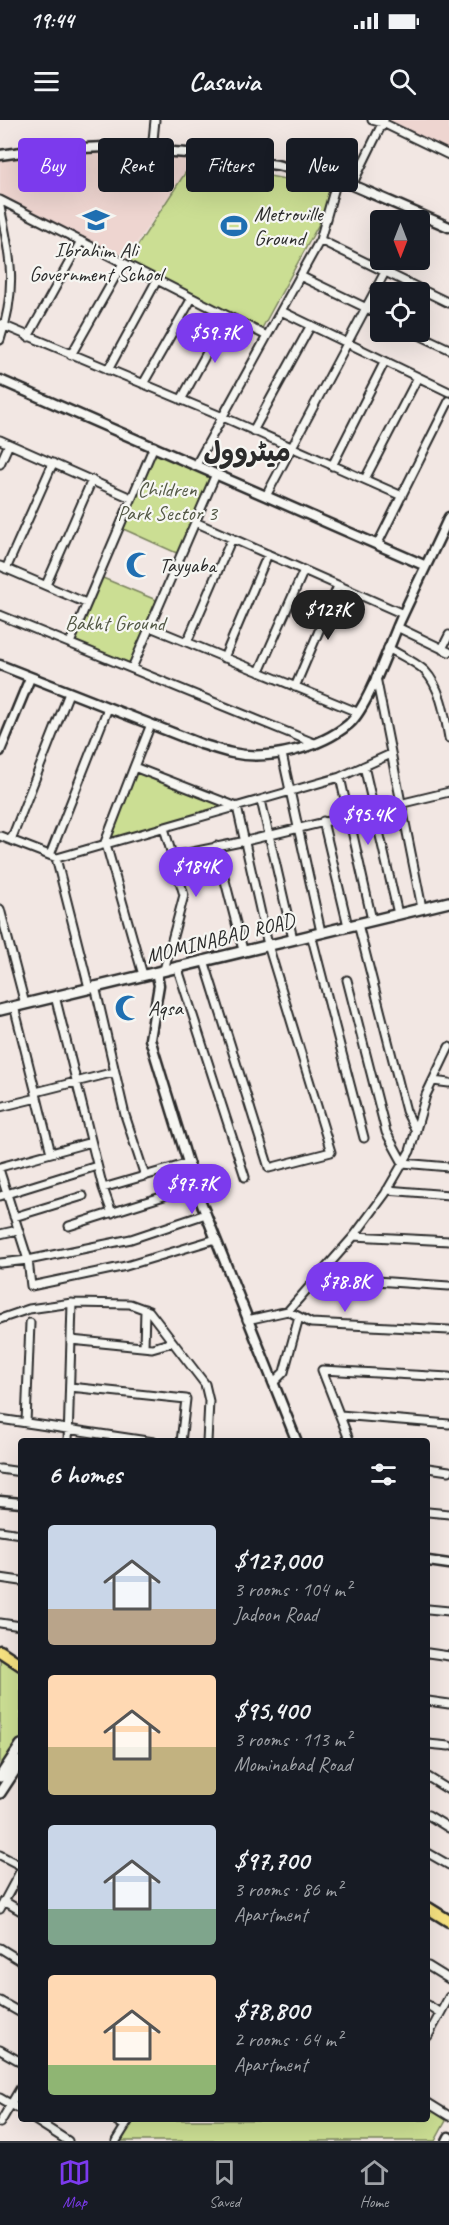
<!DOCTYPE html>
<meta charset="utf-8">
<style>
:root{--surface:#171b24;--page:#242831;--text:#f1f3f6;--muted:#9ea1a6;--line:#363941;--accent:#7c3aed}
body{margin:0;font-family:Caveat,"Playpen Sans Arabic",sans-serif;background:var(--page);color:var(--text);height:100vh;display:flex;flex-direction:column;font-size:22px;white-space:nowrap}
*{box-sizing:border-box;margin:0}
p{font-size:20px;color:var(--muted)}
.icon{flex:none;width:33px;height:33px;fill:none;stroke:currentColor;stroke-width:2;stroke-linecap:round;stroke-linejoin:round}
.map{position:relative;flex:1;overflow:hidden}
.sheet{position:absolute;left:18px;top:1318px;width:412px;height:684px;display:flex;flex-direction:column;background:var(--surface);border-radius:6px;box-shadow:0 6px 24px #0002}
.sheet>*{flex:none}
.guide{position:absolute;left:18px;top:18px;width:414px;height:54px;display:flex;gap:12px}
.needle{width:39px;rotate:180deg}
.tools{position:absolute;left:370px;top:90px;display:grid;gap:12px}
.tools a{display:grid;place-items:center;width:60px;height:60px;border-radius:6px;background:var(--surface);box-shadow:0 6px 24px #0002;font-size:30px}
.price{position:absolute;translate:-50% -51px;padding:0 14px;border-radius:21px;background:var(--accent);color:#fff;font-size:20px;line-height:39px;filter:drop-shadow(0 2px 3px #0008)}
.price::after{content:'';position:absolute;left:50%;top:36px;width:18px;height:14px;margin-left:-9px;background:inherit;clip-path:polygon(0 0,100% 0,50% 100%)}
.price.current{background:#222;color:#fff}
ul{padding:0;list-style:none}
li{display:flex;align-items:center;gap:18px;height:150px;padding:0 30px}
li span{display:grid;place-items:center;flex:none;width:168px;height:120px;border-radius:6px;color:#555}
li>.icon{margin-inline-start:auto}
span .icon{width:72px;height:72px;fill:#fffc;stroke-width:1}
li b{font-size:26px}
h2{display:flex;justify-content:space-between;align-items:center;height:72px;padding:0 30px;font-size:26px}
.pill{padding:0 21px;border-radius:6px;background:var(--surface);box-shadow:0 6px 24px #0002;font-size:21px;line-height:54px}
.pill.current{background:var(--accent);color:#fff}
.status{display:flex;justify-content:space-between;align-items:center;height:42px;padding:0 30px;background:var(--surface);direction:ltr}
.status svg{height:16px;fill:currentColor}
header{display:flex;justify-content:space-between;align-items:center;height:78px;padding:0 30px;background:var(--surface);font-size:27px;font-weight:700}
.menu{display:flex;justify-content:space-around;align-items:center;height:84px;border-top:2px solid var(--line);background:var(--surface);font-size:16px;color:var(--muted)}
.menu a{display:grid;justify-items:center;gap:3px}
.menu .current{color:var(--accent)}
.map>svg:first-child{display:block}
</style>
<div class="status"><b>19:44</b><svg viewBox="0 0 49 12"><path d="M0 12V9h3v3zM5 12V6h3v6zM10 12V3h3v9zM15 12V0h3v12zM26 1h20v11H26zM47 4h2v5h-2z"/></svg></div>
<header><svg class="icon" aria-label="menu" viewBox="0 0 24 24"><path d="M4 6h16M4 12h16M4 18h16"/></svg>Casavia<svg class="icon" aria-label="search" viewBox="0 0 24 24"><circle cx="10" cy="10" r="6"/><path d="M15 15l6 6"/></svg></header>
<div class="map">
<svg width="449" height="2021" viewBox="0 0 449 2021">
<rect width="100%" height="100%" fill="#f2e7e3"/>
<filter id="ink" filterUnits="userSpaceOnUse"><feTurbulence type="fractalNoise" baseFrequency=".0167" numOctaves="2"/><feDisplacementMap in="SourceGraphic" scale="12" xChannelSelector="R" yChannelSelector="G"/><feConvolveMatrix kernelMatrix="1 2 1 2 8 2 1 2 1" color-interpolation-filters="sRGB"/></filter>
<g filter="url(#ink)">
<!-- built -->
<path fill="#eed5d0" d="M384 0H449V35Z
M105 27 194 34 191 44 123 143 0 80V35Z"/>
<!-- green -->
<path fill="#cbde93" stroke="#7b845f" stroke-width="1.5" d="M191 44 212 45 338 69 260 212 127 142Z
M154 326 216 354 181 435 119 407Z
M98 456 161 482 132 548 70 523Z
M134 647 237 687 106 724Z
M0 1533 21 1547V1637L0 1672Z
M428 1985 448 1997 435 2021H117L130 2000H428Z"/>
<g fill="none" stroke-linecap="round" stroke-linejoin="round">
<!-- minor casing -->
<g stroke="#2b2b2b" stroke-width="11">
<path id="minor" d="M372 0 383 3 449 35
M152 30 155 0
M352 65 384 0
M0 80 267 216
M0 87C11 138 17 169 0 220
M320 120 449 183
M300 156 381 195
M281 191 449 272
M0 204 223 297 402 376
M413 212 449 229
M28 217 81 121
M71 235 123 143
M108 250 157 160
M143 264 192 178
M181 280 227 196
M253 311 311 205
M0 320 131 378
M0 344 9 324
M196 345 320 120 337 60
M332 346 385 241
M365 359 418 257
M266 376 385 152
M195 402 403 494
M377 425 449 281
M0 446 86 483
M6 449 53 343
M46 465 92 360
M0 495 314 623
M150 507 357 592
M397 507 449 532
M187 522 232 418
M70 523 154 326
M388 528C400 535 416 542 425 551 441 568 445 596 449 618
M442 529 449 515
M224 538 268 434
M132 548 216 354
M259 552 304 450
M376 557 422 788
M295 567 338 466
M282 634 321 812
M364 646 398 794
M134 647 151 604
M340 657 372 800
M261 680 293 819
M323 701 348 806
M0 716 57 738 340 657 391 634
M11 720 69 573
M106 724 143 855
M104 725 134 647 237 687 268 825 331 1032 269 1048 204 840
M216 726 243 830
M50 735 108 588
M173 736 246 721 449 672
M56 738 89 868
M0 789 25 884
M358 804 406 991 416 1011
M311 814 364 1018
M177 846 245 1057
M164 850 184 775 164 708
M347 860 386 1012 403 1043 449 1047
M95 866 125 995 145 1056
M55 876 103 1068 112 1093
M14 886 51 1033
M433 961 449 963
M36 972 115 952
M0 987 37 978
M0 1047 91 1022
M0 1052 28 1140 31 1166 126 1146 216 1119
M103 1068 189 1043
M387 1070 449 1075
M0 1076 97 1046
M14 1097 83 1076
M69 1106 196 1066
M0 1114 18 1110
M354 1116 449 1121
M0 1143 28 1140 131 1119 206 1094
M317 1157 449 1166
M288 1191 354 1116 385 1074 410 1031 426 975 449 927
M0 1199 29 1189 72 1183 130 1184 149 1191 205 1264 209 1281 207 1322
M247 1200 288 1191 311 1203 449 1210
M71 1220 152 1228 173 1222
M144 1227 145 1189
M273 1263 284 1252 299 1197
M70 1267 186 1279 181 1322
M340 1295 449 1304
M0 1299 154 1322
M26 1303 30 1203
M68 1322 72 1183
M350 1322 322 1250 449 1257
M428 1348 449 1351
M0 1349 21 1352
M428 1392 449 1394
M0 1411 21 1414
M0 1458 21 1461
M428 1489 449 1491
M0 1503 21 1506
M428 1533 449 1536
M428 1581 449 1584
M428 1624 449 1626
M428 1657 449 1670
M428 1695 449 1708
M428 1733 449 1745
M0 1735 21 1746
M4 1781 21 1791
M0 1789 21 1750
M0 1828 21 1841
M428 1846 449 1859
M0 1881 21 1893
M428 1885 440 1893
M428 1916 449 1877
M0 1930 21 1942
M0 1978 21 1990
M428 1983 449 1996
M35 2000 68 2021
M115 2000 125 2006
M0 2003 21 1967
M116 2021 129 2000"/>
</g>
<!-- tertiary casing -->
<g stroke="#2b2b2b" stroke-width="13">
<path id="tertiary" d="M0 35 36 30 105 27 187 33 277 45 352 65 449 107
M0 260 426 446
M0 545 201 624C211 627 222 631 232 633 269 641 320 628 349 604 368 587 389 526 400 501 416 466 433 432 449 397
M0 631 30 558
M156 852 159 865 150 919 197 1072 297 1322
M0 1381 21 1383
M428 1441 449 1444
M447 2021 449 2017"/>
</g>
<!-- secondary casing -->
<g stroke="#2b2b2b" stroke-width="14">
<path id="secondary" d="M0 890 449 782
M0 1657 21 1625
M0 1673 21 1641"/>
</g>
<!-- primary casing -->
<g stroke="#2b2b2b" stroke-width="15">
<path id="primary" d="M0 1531 21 1545
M428 1788 449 1801"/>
</g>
<!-- minor -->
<use href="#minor" stroke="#f6f6f2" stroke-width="7"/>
<!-- tertiary -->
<use href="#tertiary" stroke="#f6f6f2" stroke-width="8"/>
<!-- secondary -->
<use href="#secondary" stroke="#f6f6f2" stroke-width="9"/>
<!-- primary -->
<use href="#primary" stroke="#f7e281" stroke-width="10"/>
</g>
</g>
<!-- icons -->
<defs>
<g id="school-bare" transform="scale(2.07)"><path d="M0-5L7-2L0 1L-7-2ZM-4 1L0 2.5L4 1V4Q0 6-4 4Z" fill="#1f6fb2" stroke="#f6f6f2" stroke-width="2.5" paint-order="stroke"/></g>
<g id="stadium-bare" transform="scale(2.07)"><path d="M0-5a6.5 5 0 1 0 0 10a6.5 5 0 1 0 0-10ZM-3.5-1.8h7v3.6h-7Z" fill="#1f6fb2" stroke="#f6f6f2" stroke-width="2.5" paint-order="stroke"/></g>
<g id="mosque-bare" transform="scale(2.07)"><path d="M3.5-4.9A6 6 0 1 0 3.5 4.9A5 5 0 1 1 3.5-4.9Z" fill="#1f6fb2" stroke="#f6f6f2" stroke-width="2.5" paint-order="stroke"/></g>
</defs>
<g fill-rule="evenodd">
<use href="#school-bare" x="96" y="100"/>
<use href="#stadium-bare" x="234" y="106"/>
<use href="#mosque-bare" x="139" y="445"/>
<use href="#mosque-bare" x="128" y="888"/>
</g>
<g text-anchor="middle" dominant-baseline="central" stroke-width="4.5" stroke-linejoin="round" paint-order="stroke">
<!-- poi labels -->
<g font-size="21" fill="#2b2b2b" stroke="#f6f6f2" text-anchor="start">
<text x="254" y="94">Metroville<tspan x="254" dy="24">Ground</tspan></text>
<text x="96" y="130" text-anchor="middle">Ibrahim Ali<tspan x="96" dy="24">Government School</tspan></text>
<text x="159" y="445">Tayyaba</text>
<text x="148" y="888">Aqsa</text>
</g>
<!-- park labels -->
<g font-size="21" fill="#535845" stroke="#f6f6f2">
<text x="167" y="369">Children<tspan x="167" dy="24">Park Sector 3</tspan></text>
<text x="115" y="503">Bakht Ground</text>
</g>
<!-- street labels -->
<g font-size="21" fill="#2b2b2b" stroke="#f6f6f2">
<text transform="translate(220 818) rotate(-14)">MOMINABAD ROAD</text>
</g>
<!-- district labels -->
<g font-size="27" font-weight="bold" fill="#2b2b2b" stroke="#f6f6f2">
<text x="247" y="332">میٹروول</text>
</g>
</g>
</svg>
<div class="tools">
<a><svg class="needle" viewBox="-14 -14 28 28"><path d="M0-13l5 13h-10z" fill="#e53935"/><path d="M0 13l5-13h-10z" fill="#9ea1a6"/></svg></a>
<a><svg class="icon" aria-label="locate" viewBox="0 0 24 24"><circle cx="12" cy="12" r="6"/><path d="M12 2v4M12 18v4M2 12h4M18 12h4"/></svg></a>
</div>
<b class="price" style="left:215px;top:244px">$59.7K</b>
<b class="price current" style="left:328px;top:521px">$127K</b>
<b class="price" style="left:368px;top:726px">$95.4K</b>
<b class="price" style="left:196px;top:778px">$184K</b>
<b class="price" style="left:192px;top:1095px">$97.7K</b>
<b class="price" style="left:345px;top:1193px">$78.8K</b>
<div class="guide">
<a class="pill current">Buy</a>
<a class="pill">Rent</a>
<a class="pill">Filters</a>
<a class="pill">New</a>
</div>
<section class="sheet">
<h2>6 homes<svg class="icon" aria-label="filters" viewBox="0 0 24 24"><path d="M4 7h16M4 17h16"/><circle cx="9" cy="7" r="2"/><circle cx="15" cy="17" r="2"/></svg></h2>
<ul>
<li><span style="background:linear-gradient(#c9d6e8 70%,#b9a48a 0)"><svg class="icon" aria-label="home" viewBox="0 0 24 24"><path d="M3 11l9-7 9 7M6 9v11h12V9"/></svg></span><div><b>$127,000</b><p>3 rooms · 104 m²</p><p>Jadoon Road</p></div></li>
<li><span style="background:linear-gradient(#ffd9b3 60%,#c2b280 0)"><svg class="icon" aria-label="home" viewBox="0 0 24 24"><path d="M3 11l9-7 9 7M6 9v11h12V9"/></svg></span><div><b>$95,400</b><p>3 rooms · 113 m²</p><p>Mominabad Road</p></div></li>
<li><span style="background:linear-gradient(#c9d6e8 70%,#7fa58c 0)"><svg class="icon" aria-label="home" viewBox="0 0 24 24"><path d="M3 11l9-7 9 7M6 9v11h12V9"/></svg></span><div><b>$97,700</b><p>3 rooms · 86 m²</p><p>Apartment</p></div></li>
<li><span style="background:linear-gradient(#ffd9b3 75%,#8fb573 0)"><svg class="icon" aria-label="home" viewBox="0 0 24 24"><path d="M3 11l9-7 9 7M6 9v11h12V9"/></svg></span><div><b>$78,800</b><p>2 rooms · 64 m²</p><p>Apartment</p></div></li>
</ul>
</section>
</div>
<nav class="menu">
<a class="current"><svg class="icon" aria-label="map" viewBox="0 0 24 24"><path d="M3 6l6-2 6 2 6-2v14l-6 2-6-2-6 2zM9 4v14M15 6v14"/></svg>Map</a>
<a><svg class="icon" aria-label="saved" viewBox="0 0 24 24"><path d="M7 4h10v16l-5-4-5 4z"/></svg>Saved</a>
<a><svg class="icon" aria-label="home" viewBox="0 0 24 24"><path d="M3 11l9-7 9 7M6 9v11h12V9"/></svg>Home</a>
</nav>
